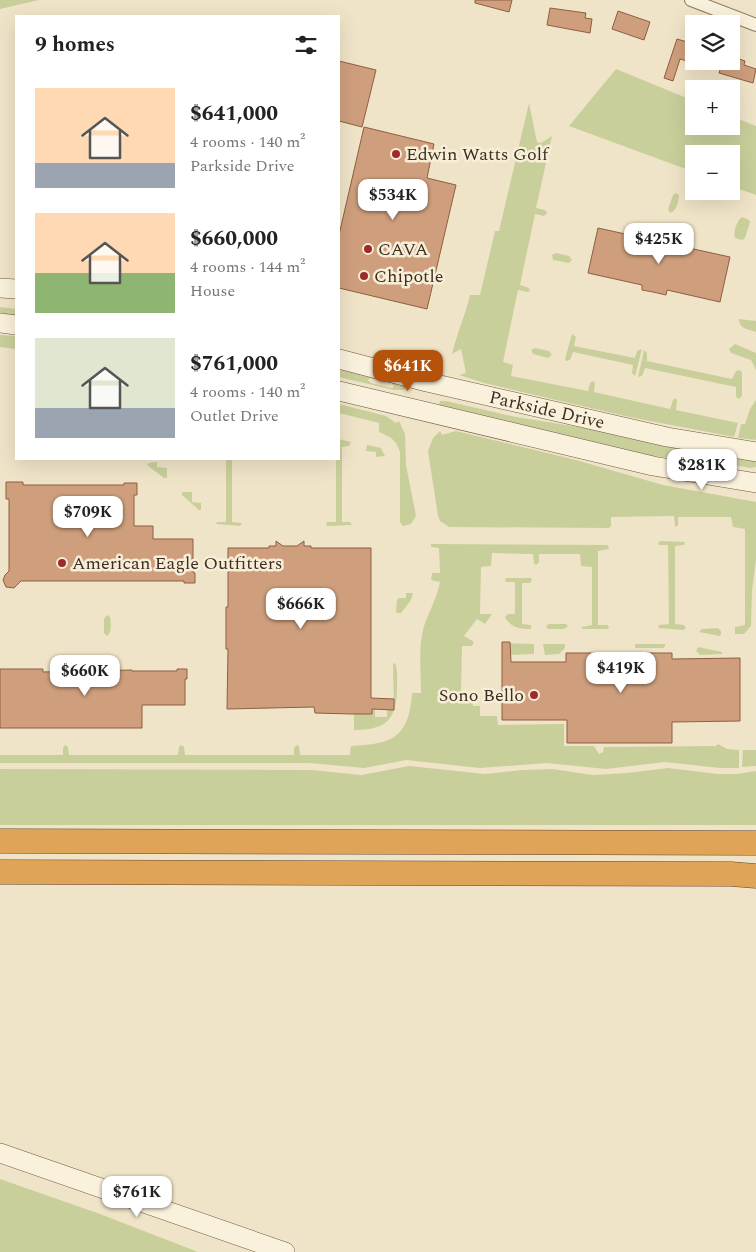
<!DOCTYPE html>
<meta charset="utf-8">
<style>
:root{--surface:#fff;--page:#f2f2f2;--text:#222;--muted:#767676;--accent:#b45309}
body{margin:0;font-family:Spectral,serif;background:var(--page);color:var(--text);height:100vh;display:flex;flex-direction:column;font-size:19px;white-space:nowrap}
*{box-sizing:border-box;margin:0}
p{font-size:16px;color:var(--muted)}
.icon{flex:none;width:28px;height:28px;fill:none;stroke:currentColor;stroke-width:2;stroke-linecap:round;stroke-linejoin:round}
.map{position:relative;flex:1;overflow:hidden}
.panel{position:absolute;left:15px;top:15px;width:325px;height:445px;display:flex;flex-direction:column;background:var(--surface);border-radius:0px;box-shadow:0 5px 20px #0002}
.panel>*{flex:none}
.controls{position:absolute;left:685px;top:15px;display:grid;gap:10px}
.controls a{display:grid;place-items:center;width:55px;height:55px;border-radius:0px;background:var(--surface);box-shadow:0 5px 20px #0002;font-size:25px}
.price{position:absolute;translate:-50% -42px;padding:0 11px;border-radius:10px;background:#fff;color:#222;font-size:16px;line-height:32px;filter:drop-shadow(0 1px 2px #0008)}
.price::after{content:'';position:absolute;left:50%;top:30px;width:15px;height:11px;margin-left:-8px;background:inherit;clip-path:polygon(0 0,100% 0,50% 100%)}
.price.active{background:var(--accent);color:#fff}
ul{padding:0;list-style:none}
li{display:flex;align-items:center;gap:15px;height:125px;padding:0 20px}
li span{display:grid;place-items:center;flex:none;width:140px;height:100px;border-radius:0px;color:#555}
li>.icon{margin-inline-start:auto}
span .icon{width:60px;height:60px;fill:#fffc;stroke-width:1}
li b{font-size:21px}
h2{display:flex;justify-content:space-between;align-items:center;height:60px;padding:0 20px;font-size:21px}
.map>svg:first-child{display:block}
</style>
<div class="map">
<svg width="756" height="1252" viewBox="0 0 756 1252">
<rect width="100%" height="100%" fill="#f0e4c8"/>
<!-- green -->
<path fill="#c9cf9b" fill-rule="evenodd" d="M0 0H39L0 9Z
M616 69 694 101V126H731V116L756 126V195L731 186V154H694V172L569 126Z
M529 103 537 142 541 143 552 136 536 208 545 210 547 213 544 216 535 214 520 285 529 288 530 291 527 292 518 290 503 362 513 365 511 376 588 391 590 383 593 381 595 383 594 392 670 409 673 400 675 398 677 400 676 410 738 423 734 437 629 417 484 383 459 375 466 373 461 349 452 354C457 333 465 316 470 295H480L495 231H499Z
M676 193 679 195C679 201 676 212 670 213L668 209 673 195Z
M742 217 749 220 750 222 745 238 742 240 735 238C733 232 737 220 742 217Z
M556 253 569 256 572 260 569 263 553 260 552 255Z
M0 307 16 309V316L0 315Z
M739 319 756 321V332C748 329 739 329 739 319Z
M572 334 576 337 574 346 635 358 637 351 642 349 635 376 632 373 633 365 573 352 570 360 566 361 565 359Z
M0 335 16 336V349L0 347Z
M735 344 756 353V370L751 360 731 353 729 349Z
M535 348 549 351 552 355 548 358 533 354 531 350Z
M644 350 647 353V361L732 379 736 371 740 370 742 373V396L739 399 736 397V387L645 368 642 376 638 377Z
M339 369 392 381 405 386V389L403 390H394L339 377ZM370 378 392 383 394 387 392 388 371 383 368 380Z
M756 400V440L738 438 741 424H745L750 409Z
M440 401H446L516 417 616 433 752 460 756 462V467L751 468 707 461 641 455 440 406 439 405Z
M339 404 386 416 396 423 399 421 405 434 406 465 416 516 411 524 403 526 400 522V452C396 439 390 437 379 432V423L339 413Z
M440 431 442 435 456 431 576 460 663 485 756 502V559L752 591 751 626 744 634H735V627L745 625V529L733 527 731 517H678V525L676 527 675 526 674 516 611 517V526L609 528 449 527 440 521 438 516 428 451 433 438Z
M339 439 351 442 349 446 342 447V522H350L352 525 328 526 326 525 327 522H336V459H339Z
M367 445 381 448 385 456 376 457V452L366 451Z
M226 459H232V522L242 523 240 526 216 524 217 522H226Z
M157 462V467L167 468V478H164L147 465 149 463Z
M182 492H192V502L201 503V510H199L182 495Z
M660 541 685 542 684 545 675 546V624L684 625 686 628 683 630 658 628 659 625 669 624 668 545H659L658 543Z
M431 544 608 545 609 549 598 551V625H608L609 628 607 629H583L581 627 592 625V567L581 566 580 554H539V562L536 565 534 563 533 554 492 553 491 566 481 567 480 614H492L485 624 477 619 464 636 474 642 472 646H462L461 694H472L473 706H480V716H497L498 725 564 724V746H594L599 754 603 752 604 747 716 746 718 744 727 749 739 750V768H720L665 762 606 769 547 763 480 768 406 760 364 768 309 763H0V755H63V748L65 745 68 747 69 755H178L179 747 181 745 184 747 185 755H294V748L297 745 299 746 300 755H350L351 746C392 744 409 738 412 693H421C421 671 418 647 424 626 429 611 437 598 440 582L431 580 432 573H440L439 548 431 547Z
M507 578H531L532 580 530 583H522V624L531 625V629C519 629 511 628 505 617L508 614H515V582H506L505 579Z
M406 593H413L411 600 401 613H397L396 611 397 600 399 598H406Z
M107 615 110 617C111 622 112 633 107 636L104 633V619Z
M549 624H566L568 626 564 629H548L546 626Z
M718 628 721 631V635L719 636 699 632 702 629Z
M502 643 534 644V654L509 655Z
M543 644H565V648L559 654 545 655Z
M635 644H665V646L663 648H635Z
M698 647 722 652V654L700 655 696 651Z
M395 663C398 670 397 679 397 687 397 719 387 730 354 730V714L375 709V717H387V710L394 709 393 664Z
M743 750H756V766L742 767Z
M409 766 485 774 522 770 552 769 593 775 627 773 668 768 718 774H737L756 771V825H0V769L312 770 361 775Z
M0 1179 100 1214 198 1252H0Z"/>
<!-- building -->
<path fill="#cf9f7d" stroke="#8d5f41" d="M475 0H512L509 12 475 3Z
M550 8 586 13 585 18 592 19 590 33 547 25Z
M618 11 650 22 644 40 612 29Z
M677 39 694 44V63L680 59 673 81 664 78Z
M731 56 745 61 744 65 756 69 753 83 719 73 723 61H731Z
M339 61 376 70 362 127 339 121Z
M364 127 434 144 427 178 456 185 427 309 339 288V235Z
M598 228 730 257 720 302 667 290 666 295 653 292 642 290V285L588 273Z
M6 482H23V485H124V483H137V495H134V526H153V539H193V572L195 573V583H184V581H21L14 588 6 587 3 580 5 575 9 571V499H6Z
M276 541 283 546H297L304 541V546H311V548H371V698L394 699V710L372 709V714H352L315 713 314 707 227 709 228 649H226V607H228V548H269V546H276Z
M502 642H510L511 662H566V653H672V659L740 658V721L672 722V743H567V720H502Z
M0 669H43V672L132 670V671H177V669H187V679H185V705H142V728H0Z"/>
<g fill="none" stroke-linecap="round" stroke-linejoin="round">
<!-- street casing -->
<g stroke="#8d765c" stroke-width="14">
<path id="street" d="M691 0 756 25"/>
</g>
<!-- secondary casing -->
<g stroke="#6f573f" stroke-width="20">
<g id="secondary">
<path d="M0 288 16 289"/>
<path d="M0 323 16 325"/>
<path id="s1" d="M339 359 427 382 667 437 756 452"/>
<path d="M339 391 653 466 756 483"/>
<path d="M0 1153 285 1252"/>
</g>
</g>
<!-- highway casing -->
<g stroke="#5b4430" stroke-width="25">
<path id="highway" d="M0 841 756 843
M0 872 731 874 756 876"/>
</g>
<!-- street -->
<use href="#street" stroke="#faf1dc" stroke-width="12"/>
<!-- secondary -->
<use href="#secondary" stroke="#faf1dc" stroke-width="19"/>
<!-- highway -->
<use href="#highway" stroke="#e0a458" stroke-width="24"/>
</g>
<!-- markers -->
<g fill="#9e2a2b" stroke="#f7eed8" stroke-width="2">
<circle cx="396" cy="154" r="5"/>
<circle cx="368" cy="249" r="5"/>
<circle cx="364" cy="276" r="5"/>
<circle cx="62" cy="563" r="5"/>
<circle cx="534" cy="695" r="5"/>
</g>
<g text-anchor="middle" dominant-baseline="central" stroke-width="5" stroke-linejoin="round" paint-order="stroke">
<!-- poi labels -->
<g font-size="18" fill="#3d2e20" stroke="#f7eed8" text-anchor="start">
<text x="406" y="154">Edwin Watts Golf</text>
<text x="378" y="249">CAVA</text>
<text x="374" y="276">Chipotle</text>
<text x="72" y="563">American Eagle Outfitters</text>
<text x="524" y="695" text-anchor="end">Sono Bello</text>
</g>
<!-- street labels -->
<g font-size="18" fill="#3d2e20" stroke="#f7eed8">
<text stroke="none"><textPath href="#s1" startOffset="214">Parkside Drive</textPath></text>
</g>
</g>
</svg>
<div class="controls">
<a><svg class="icon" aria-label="layers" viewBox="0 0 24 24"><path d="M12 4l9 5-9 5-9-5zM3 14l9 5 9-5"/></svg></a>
<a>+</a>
<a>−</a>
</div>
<b class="price" style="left:393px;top:221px">$534K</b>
<b class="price" style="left:659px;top:265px">$425K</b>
<b class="price active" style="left:408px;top:392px">$641K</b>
<b class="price" style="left:702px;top:491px">$281K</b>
<b class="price" style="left:88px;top:538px">$709K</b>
<b class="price" style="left:301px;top:630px">$666K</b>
<b class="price" style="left:621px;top:694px">$419K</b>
<b class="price" style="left:85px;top:697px">$660K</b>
<b class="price" style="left:137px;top:1218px">$761K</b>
<section class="panel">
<h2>9 homes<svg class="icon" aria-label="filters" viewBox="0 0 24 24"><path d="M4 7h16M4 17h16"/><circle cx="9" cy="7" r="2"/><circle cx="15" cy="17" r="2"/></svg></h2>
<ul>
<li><span style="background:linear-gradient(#ffd9b3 75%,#9aa5b1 0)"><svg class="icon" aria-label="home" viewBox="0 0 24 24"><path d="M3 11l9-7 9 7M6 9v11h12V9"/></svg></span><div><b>$641,000</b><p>4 rooms · 140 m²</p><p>Parkside Drive</p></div></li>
<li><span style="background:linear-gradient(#ffd9b3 60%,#8fb573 0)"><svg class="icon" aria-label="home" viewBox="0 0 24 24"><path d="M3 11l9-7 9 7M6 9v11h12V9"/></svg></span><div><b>$660,000</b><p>4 rooms · 144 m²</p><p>House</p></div></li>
<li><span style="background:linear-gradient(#dfe7d0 70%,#9aa5b1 0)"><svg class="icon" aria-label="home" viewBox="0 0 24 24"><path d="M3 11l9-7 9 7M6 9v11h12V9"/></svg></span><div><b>$761,000</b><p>4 rooms · 140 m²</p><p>Outlet Drive</p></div></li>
</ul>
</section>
</div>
